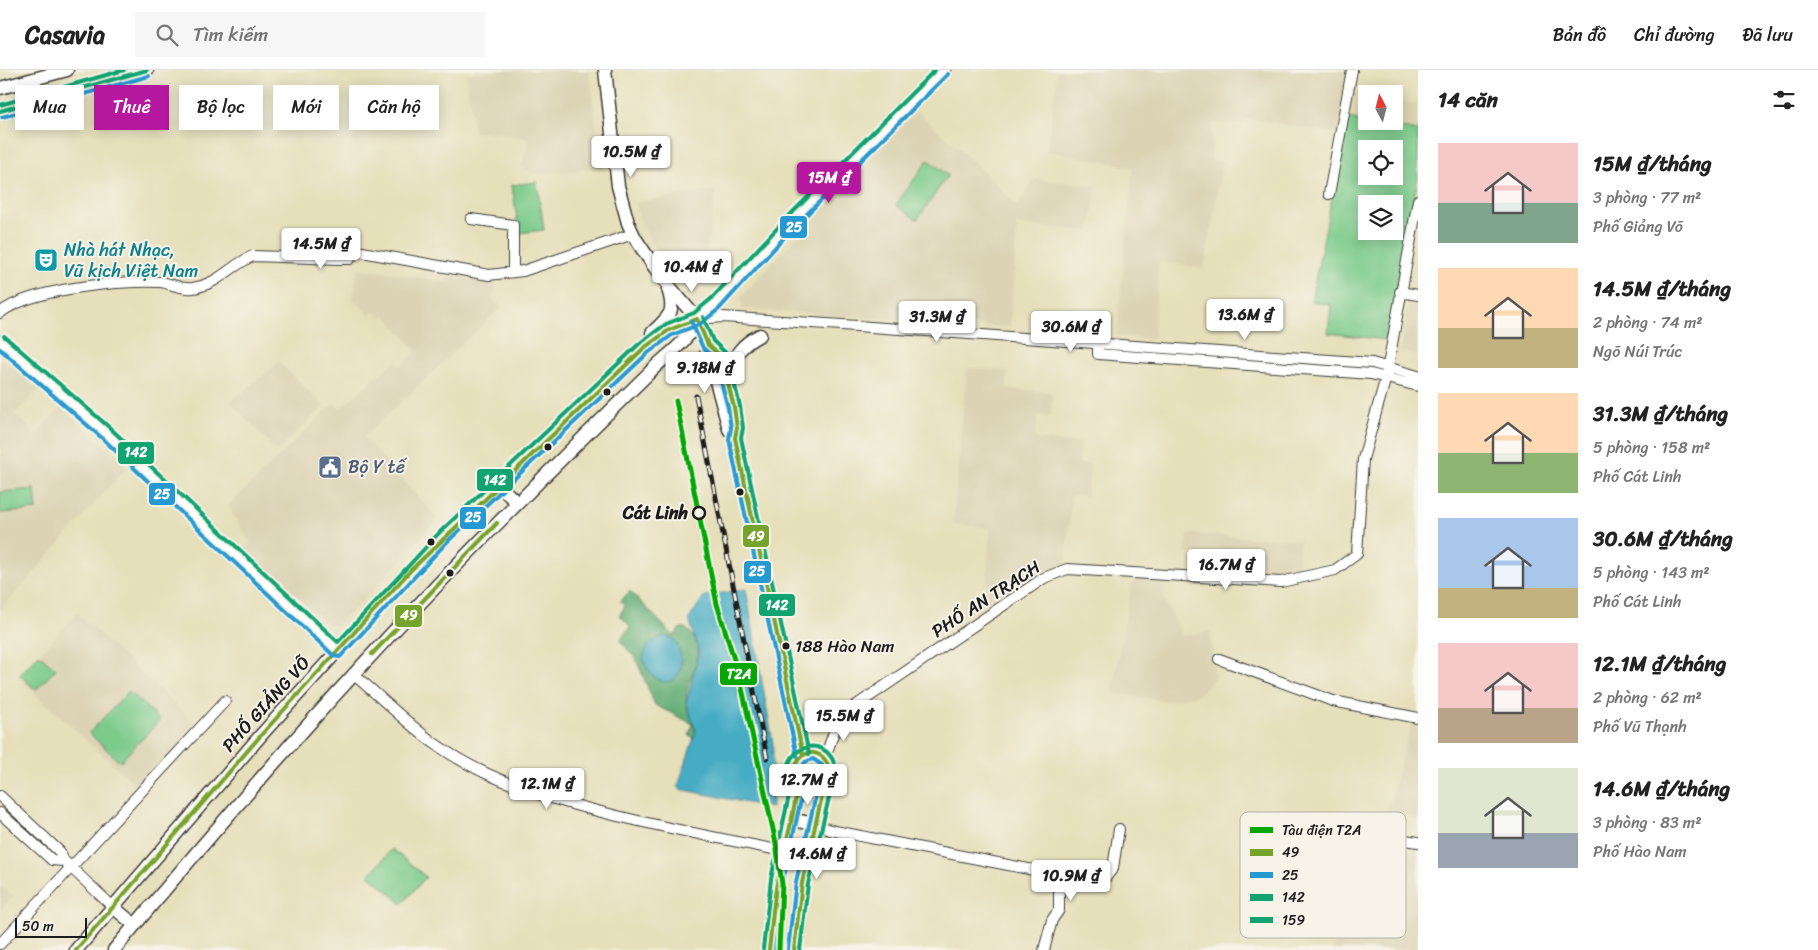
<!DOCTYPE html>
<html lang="vi">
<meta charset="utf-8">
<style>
:root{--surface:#fff;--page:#f6f6f6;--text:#222;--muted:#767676;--line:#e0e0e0;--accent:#b5179e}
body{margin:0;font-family:Sriracha,sans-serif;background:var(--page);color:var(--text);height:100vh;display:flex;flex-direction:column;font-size:19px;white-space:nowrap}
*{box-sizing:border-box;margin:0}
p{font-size:16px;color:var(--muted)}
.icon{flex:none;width:28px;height:28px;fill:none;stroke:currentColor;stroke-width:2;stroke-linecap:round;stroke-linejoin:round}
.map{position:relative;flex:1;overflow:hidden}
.details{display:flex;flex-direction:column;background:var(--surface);width:400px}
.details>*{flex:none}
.banner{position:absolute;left:15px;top:15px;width:475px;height:45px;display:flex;gap:10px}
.needle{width:32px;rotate:353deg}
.buttons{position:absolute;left:1358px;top:15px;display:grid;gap:10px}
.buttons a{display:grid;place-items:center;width:45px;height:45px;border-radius:0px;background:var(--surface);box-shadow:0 2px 12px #0003;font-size:25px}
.scale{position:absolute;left:15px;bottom:12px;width:72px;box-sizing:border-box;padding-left:5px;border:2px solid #1c1c1c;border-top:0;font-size:14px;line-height:18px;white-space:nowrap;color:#1c1c1c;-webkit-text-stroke:4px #f7f3e8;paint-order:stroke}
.price{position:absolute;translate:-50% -42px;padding:0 11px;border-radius:5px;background:#fff;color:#222;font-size:16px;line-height:32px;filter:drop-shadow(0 1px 2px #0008)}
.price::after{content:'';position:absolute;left:50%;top:30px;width:15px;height:11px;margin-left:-8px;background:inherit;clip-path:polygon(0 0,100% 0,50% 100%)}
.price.on{background:var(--accent);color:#fff}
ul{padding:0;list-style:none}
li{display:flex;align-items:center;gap:15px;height:125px;padding:0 20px}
li span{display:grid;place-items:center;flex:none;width:140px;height:100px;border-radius:0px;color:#555}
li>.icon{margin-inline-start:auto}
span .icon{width:60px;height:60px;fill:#fffc;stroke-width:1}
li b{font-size:21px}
h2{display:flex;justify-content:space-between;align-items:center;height:60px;padding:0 20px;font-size:21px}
.tag{padding:0 18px;border-radius:0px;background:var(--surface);box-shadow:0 2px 12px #0003;font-size:18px;line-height:45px}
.tag.on{background:var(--accent);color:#fff}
header{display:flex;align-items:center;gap:30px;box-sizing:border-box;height:70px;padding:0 25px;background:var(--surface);border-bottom:1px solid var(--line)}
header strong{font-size:24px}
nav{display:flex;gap:28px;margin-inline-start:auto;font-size:18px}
.search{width:350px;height:45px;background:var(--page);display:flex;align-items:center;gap:12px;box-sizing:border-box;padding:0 18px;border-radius:0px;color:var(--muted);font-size:19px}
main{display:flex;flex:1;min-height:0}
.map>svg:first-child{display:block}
</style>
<header>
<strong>Casavia</strong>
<div class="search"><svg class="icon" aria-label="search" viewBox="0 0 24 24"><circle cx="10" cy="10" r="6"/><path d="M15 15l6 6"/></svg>Tìm kiếm</div>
<nav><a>Bản đồ</a><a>Chỉ đường</a><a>Đã lưu</a></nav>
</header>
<main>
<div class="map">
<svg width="1418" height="880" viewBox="0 0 1418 880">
<rect width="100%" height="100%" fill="#f7f3e8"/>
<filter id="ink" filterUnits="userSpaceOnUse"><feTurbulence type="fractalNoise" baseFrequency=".02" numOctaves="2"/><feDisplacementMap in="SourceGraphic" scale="10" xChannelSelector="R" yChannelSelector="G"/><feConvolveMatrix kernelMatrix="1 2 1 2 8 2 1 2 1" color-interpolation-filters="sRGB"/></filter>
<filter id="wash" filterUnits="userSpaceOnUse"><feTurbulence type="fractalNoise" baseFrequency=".0096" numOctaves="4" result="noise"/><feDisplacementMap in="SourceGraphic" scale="20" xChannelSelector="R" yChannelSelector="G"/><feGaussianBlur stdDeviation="1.12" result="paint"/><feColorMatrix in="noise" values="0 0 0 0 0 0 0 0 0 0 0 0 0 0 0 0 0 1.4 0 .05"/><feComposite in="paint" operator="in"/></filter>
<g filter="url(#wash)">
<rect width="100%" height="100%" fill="#e5dfba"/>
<!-- built -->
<path fill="#dcd3b4" d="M500 0H589L602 98 536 104 521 98 529 69 501 63 474 62 466 4Z
M1058 0H1350L1339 64 1245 48 1244 54 1212 53 1211 91 1223 92 1204 198 1159 192 1153 269 1116 266 1133 97 1047 81Z
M1394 30 1418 34V61L1385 55 1384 51H1394Z
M916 41 982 99 1017 136 1034 109 1096 116 1090 161 1017 155 1010 257 741 239V226Z
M716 120 705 191 693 227 651 173 638 144 636 132Z
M358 198 448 212 450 205 497 215 492 229 502 237 364 367 438 449 367 527 336 556 327 554 245 479 250 473 228 436 334 333 340 338 396 290 401 296 417 281 385 245 381 248 375 241 370 245 353 229Z
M1408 235 1418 236V286L1400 281Z
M0 288 39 320 15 344 36 364 61 338 121 389 125 399 0 541Z
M279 292 324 336 277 381 230 332Z
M967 298 1008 301 1007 319 1053 322 1051 346 1038 345 1035 369 1081 373 1079 393 1090 394 1087 426 1071 425 1066 497 985 544 990 458 953 454Z
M1188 464 1300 470 1298 496 1283 499 1228 498 1229 488 1185 483Z
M1133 507 1164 511V528L1182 566 1210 561 1215 607 1198 625 1168 631 1112 623Z
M77 543 197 655 139 718 18 608Z
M1411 655 1418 657V749L1387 741Z
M1383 777 1408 783 1409 777 1418 779V880H1333L1342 845 1365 850Z
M0 815 13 826 0 841Z"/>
<!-- green -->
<path fill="#7ccb8b" stroke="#4c7454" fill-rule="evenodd" d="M1348 48 1418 61V108L1386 270 1328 263 1331 235 1311 231ZM1366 79H1394V106H1366ZM1366 134H1394V161H1366Z
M928 90 948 105 917 150 896 135Z
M537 112 544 160 519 163 512 115Z
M690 295 699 300 704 309 694 310V302L688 300 683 304 685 312 677 313 669 305 681 296Z
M35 419 37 440 0 443V422Z
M39 584 56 599 36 620 20 605Z
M129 621 160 650 120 692 89 663Z
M392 779 426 807 402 834 369 805Z"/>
<!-- forest -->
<path fill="#65af77" stroke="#40664a" d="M630 521 674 566 680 558H685C713 578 686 605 686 630 686 644 699 653 694 668L689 665 693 654 655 635 636 589 620 571 630 556 619 545 625 537 620 531Z"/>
<!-- water -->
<path fill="#45acc4" stroke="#306470" d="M746 519 773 674 772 738 680 719 678 716 696 661 686 633 699 582 689 549 704 526Z
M663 566 673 568C699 609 656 632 643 588L648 575Z"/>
</g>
<g filter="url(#ink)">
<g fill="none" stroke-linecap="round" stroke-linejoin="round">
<!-- minor casing -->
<g stroke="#3a3934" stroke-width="12">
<path id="minor" d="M1329 124 1352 0
M471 149 513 155V202
M1400 222 1418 225
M0 243C29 219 121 210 160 212 171 213 181 220 193 218 219 214 231 195 253 186L340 189H350L354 182H362L489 205 523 201 633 164
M697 249 723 247 857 256 1372 293 1418 306
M0 271 106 363 338 581
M1098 272V284L1371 304 1418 316
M1219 589 1333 631 1418 648
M353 604C380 626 405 652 434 673 491 714 562 733 630 749 689 763 749 774 808 786
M825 688 839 647 1044 508 1067 499 1281 512 1335 500 1357 484 1363 389 1386 307 1418 130
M0 726 60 782 64 791 113 837
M0 743 52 790 64 791
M816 754 830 760 1059 805 1106 807 1113 798 1119 759
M1405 770 1418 772
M0 874 225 631
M1044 880 1052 850 1059 840V805"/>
</g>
<!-- major casing -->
<g stroke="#3a3934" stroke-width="15">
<path id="major" d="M605 0 618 116 628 153 635 168 659 204 697 249 708 275 721 286 734 337 737 358 735 368
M0 18 67 0
M0 41 147 0
M652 263C669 246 676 244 668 219
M708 275 705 291 716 311 729 359 735 368 803 685
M729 308C733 286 740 275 760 265
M500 416 517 433
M792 750 816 754
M113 837 135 855
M76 880 262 664 411 500 644 278 669 259 697 249 715 234 788 155 944 0
M114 880C243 726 375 575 517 434 560 390 605 346 649 303 666 285 688 273 697 249
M769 880 777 810 798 715
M794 880 802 813 824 717C837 701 825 673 803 685L795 698 796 712 808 722 824 717"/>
</g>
<!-- minor -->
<use href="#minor" stroke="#fff" stroke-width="10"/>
<!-- major -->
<use href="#major" stroke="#fff" stroke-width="12"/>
<!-- rail casing -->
<g stroke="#1c1c1c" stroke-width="5">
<path id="rail" d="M696 326 767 688"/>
</g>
<!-- rail -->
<use href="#rail" stroke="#f7f3e8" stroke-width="3" stroke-dasharray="9" stroke-linecap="butt"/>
<!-- bus-1 casing -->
<g stroke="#f7f3e8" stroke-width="8">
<path id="bus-1" d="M372 584 497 453
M76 880 262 664 411 500 644 278 669 260 697 249 708 275 721 286 734 337 737 358 735 368 803 685
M769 880C772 856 773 831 778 808 784 778 794 748 797 718 798 710 792 704 795 696 806 669 841 687 824 717L802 813 794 880"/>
</g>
<!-- bus-2 casing -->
<g stroke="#f7f3e8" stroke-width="8">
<path id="bus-2" d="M2 47 149 6
M691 251 703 278 715 289 728 338 731 358 729 369 797 686
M0 279 102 368 334 586 340 587 447 472 648 283 672 265 700 254 719 239 792 159 948 4
M775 880 783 811 804 716 801 700 805 692 813 689 822 695 823 706 818 716 796 812 788 879"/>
</g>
<!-- bus-3 casing -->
<g stroke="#f7f3e8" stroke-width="8">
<path id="bus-3" d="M0 35 124 0
M703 247 713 271 727 284 740 336 743 358 741 368 809 684
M4 266 110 358 338 572 439 463 640 273 666 254 694 243 711 229 784 151 935 0
M763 879 771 809 791 716C774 679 827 658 836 699L808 814 800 880"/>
</g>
<!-- bus-4 casing -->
<g stroke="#f7f3e8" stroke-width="8">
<path id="bus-4" d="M0 41 147 0"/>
</g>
<!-- bus-1 -->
<use href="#bus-1" stroke="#76a32b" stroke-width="4"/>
<!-- bus-2 -->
<use href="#bus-2" stroke="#259ad2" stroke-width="4"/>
<!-- bus-3 -->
<use href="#bus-3" stroke="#11a471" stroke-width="4"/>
<!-- bus-4 -->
<use href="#bus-4" stroke="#11a471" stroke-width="4"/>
<!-- metro-1 casing -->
<g stroke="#f7f3e8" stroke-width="9">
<path id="metro-1" d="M676 331 717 534 740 609 776 773 782 814 779 880"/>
</g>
<!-- metro-1 -->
<use href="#metro-1" stroke="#04a704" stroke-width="5"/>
</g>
</g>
<!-- icons -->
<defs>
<g id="theatre-square" transform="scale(1.25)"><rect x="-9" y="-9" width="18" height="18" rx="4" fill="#0f9aa8" stroke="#f7f3e8"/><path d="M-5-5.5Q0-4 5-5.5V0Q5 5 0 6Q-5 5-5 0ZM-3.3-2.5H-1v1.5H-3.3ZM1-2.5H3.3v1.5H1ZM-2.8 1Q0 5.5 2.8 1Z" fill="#fff"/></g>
<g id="civic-square" transform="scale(1.25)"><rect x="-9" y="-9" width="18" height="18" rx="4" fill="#5c6f8a" stroke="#f7f3e8"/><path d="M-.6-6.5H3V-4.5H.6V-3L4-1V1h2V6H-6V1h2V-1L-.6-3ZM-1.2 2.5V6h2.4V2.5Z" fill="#fff"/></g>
</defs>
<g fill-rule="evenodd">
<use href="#theatre-square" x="46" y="190"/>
<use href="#civic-square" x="330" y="397"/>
</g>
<!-- markers -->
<g fill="#1c1c1c" stroke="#f7f3e8" stroke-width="2">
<circle cx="607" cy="322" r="4.5"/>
<circle cx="548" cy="377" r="4.5"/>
<circle cx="740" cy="422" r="4.5"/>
<circle cx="431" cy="472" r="4.5"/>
<circle cx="450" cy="503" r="4.5"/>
<circle cx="786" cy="576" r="4.5"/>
</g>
<circle fill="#f7f3e8" stroke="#1c1c1c" stroke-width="2.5" cx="699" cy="443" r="6"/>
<g text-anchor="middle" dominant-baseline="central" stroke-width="4" stroke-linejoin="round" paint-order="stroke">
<!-- bus labels -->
<g font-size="17" fill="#1c1c1c" stroke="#f7f3e8" text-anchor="start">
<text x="795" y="576">188 Hào Nam</text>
</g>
<!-- culture labels -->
<g font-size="18" fill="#0d838f" stroke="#f7f3e8" text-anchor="start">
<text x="64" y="180">Nhà hát Nhạc,<tspan x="64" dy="21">Vũ kịch Việt Nam</tspan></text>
</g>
<!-- service labels -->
<g font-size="18" fill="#4e5e75" stroke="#f7f3e8" text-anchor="start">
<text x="348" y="397">Bộ Y tế</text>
</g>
<!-- stop labels -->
<g font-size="18" font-weight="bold" fill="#1c1c1c" stroke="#f7f3e8" text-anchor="end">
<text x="688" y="443">Cát Linh</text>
</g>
<!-- street labels -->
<g font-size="18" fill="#1c1c1c" stroke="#f7f3e8">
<text transform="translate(986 529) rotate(-33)">PHỐ AN TRẠCH</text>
<text transform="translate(266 634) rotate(-48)">PHỐ GIẢNG VÕ</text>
</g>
</g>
<!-- legend -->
<rect x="1240" y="742" width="166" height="126" rx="8" fill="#f7f3e8" stroke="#b5b2ab" stroke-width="1"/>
<rect x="1250" y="757" width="23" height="6" fill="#04a704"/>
<rect x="1250" y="779" width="23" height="7" fill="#76a32b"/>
<rect x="1250" y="802" width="23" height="6" fill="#259ad2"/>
<rect x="1250" y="824" width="23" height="7" fill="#11a471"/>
<rect x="1250" y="847" width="23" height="6" fill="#11a471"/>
<g font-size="14" fill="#1c1c1c">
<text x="1282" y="765">Tàu điện T2A</text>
<text x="1282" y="787">49</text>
<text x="1282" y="810">25</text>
<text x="1282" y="832">142</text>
<text x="1282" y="855">159</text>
</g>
<g stroke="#f7f3e8" stroke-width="2">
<rect x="779" y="145" width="29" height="24" rx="5" fill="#259ad2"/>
<rect x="117" y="371" width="38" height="24" rx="5" fill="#11a471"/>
<rect x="476" y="398" width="38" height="24" rx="5" fill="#11a471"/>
<rect x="148" y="412" width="28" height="24" rx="5" fill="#259ad2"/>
<rect x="459" y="436" width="28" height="24" rx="5" fill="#259ad2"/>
<rect x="742" y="454" width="28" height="24" rx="5" fill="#76a32b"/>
<rect x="743" y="490" width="29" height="24" rx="5" fill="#259ad2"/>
<rect x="758" y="523" width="38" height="24" rx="5" fill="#11a471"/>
<rect x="394" y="534" width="29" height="24" rx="5" fill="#76a32b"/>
<rect x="719" y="592" width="39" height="24" rx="5" fill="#04a704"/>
</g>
<g font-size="14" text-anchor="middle" font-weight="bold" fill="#fff">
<text x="794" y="162">25</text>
<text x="136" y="387">142</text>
<text x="495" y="415">142</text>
<text x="162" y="429">25</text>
<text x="473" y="452">25</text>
<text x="756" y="471">49</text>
<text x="757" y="506">25</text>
<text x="777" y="540">142</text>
<text x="409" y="550">49</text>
<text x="739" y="609">T2A</text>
</g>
</svg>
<div class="buttons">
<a><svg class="needle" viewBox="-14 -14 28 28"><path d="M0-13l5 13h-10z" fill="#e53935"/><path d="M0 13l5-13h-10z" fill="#767676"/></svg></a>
<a><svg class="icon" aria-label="locate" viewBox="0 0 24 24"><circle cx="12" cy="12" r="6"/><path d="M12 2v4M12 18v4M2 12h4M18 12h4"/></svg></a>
<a><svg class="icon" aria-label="layers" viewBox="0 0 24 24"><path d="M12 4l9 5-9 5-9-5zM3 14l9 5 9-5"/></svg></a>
</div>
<div class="scale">50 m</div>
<b class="price" style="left:631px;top:108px">10.5M ₫</b>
<b class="price on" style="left:829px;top:134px">15M ₫</b>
<b class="price" style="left:321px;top:200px">14.5M ₫</b>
<b class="price" style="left:692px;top:223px">10.4M ₫</b>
<b class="price" style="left:1245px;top:271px">13.6M ₫</b>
<b class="price" style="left:937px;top:273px">31.3M ₫</b>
<b class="price" style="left:1071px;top:283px">30.6M ₫</b>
<b class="price" style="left:705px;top:324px">9.18M ₫</b>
<b class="price" style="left:1226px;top:521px">16.7M ₫</b>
<b class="price" style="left:844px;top:672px">15.5M ₫</b>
<b class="price" style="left:808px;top:736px">12.7M ₫</b>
<b class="price" style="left:547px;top:740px">12.1M ₫</b>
<b class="price" style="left:817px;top:810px">14.6M ₫</b>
<b class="price" style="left:1071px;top:832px">10.9M ₫</b>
<div class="banner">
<a class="tag">Mua</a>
<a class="tag on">Thuê</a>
<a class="tag">Bộ lọc</a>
<a class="tag">Mới</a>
<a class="tag">Căn hộ</a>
</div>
</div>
<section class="details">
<h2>14 căn<svg class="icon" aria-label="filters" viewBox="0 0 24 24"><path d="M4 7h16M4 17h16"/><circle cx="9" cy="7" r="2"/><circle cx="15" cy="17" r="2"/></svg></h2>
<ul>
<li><span style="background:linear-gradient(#f6c9c9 60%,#7fa58c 0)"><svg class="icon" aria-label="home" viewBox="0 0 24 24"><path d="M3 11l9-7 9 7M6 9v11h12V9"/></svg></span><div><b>15M ₫/tháng</b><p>3 phòng · 77 m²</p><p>Phố Giảng Võ</p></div></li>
<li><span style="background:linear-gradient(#ffd9b3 60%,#c2b280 0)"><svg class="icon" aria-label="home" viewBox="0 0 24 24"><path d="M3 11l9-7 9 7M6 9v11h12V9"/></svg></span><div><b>14.5M ₫/tháng</b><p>2 phòng · 74 m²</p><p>Ngõ Núi Trúc</p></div></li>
<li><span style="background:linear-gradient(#ffd9b3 60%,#8fb573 0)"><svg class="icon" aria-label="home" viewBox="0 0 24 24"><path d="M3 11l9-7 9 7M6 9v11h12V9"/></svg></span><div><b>31.3M ₫/tháng</b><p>5 phòng · 158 m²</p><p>Phố Cát Linh</p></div></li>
<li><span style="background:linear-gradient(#a9c7e8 70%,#c2b280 0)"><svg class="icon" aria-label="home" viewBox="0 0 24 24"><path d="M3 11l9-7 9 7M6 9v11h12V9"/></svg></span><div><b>30.6M ₫/tháng</b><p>5 phòng · 143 m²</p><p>Phố Cát Linh</p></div></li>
<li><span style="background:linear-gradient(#f6c9c9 65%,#b9a48a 0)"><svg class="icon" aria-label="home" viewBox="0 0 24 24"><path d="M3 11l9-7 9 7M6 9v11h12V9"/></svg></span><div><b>12.1M ₫/tháng</b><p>2 phòng · 62 m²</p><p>Phố Vũ Thạnh</p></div></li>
<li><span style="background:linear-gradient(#dfe7d0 65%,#9aa5b1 0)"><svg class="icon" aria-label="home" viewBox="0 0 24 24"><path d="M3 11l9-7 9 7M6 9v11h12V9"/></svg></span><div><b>14.6M ₫/tháng</b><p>3 phòng · 83 m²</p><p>Phố Hào Nam</p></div></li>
</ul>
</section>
</main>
